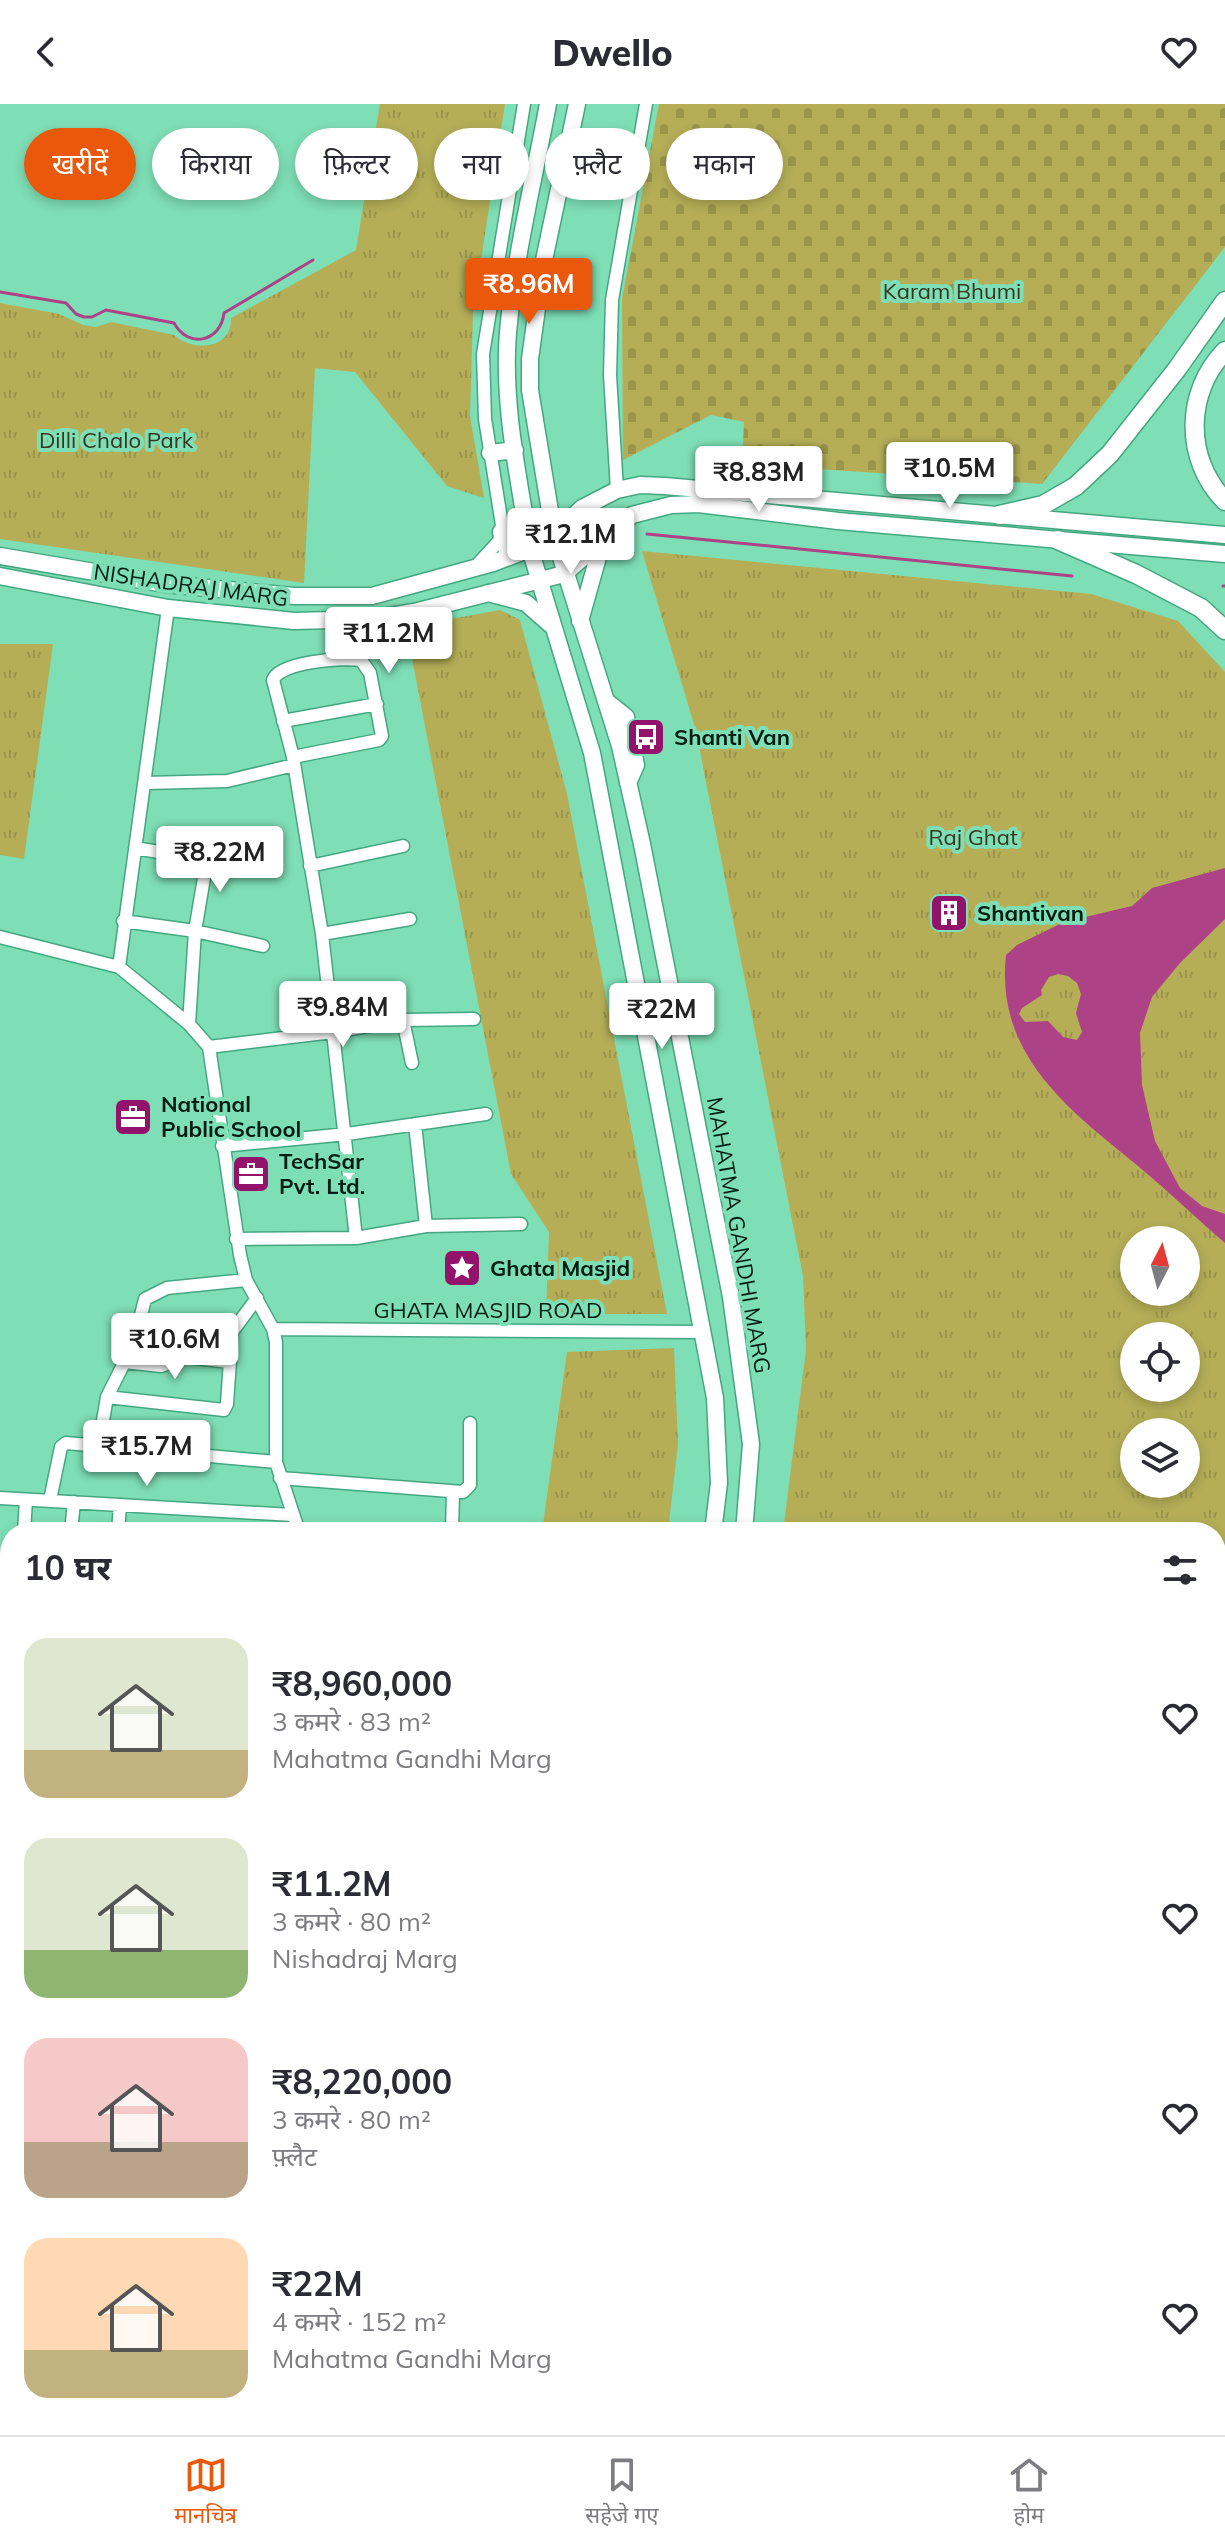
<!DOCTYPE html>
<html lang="hi">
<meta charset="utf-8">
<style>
:root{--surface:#fff;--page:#f2f2f3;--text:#2b2b33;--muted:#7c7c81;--line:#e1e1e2;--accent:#ea580c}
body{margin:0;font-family:Mulish,"Noto Sans Devanagari",sans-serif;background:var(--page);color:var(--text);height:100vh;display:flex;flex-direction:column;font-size:30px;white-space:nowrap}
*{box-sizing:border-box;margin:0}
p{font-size:26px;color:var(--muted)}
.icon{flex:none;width:44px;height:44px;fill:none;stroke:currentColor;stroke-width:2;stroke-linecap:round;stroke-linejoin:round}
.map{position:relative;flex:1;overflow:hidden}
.panel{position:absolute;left:0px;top:1418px;width:1226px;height:914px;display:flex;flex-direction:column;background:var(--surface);border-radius:32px 32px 0 0;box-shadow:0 4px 12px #0003}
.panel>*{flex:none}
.banner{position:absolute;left:24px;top:24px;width:800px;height:72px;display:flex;gap:16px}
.needle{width:52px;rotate:6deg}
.controls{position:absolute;left:1120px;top:1122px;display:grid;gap:16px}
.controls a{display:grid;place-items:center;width:80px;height:80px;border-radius:50%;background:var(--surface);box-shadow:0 4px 12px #0003;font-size:40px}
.price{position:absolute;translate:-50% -68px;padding:0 18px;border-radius:8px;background:#fff;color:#222;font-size:26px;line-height:52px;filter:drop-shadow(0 2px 4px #0008)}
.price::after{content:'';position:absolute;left:50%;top:48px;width:24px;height:18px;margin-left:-12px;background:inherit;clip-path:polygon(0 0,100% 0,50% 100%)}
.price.on{background:var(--accent);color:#fff}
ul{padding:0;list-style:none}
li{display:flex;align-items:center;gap:24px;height:200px;padding:0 24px}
li span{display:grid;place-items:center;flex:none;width:224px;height:160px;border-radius:24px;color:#555}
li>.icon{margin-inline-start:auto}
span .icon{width:96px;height:96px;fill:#fffc;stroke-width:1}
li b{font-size:34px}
h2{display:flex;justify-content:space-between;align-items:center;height:96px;padding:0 24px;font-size:34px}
.chip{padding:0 28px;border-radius:36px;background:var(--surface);box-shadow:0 4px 12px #0003;font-size:28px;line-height:72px}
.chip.on{background:var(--accent);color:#fff}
header{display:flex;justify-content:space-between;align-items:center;height:104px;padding:0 24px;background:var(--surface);font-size:36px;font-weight:800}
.tab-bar{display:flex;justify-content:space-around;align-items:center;height:112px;border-top:2px solid var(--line);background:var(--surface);font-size:22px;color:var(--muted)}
.tab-bar a{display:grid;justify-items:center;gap:4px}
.tab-bar .on{color:var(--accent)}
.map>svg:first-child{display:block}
</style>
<header><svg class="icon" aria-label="back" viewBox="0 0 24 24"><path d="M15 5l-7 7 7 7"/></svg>Dwello<svg class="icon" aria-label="heart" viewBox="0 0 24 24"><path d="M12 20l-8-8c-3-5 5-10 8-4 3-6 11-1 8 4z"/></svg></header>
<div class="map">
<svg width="1225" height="2331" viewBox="0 0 1225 2331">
<defs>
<pattern id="grass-tufts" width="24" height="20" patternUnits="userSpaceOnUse" patternTransform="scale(2)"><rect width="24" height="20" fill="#b5ae57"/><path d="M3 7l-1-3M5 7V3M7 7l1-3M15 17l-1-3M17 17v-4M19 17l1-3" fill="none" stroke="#9a954b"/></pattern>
<pattern id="cemetery-stones" width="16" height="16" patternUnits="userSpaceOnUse" patternTransform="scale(2)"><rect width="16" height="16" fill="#b5ae57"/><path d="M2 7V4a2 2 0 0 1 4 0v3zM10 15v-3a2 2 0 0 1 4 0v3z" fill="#9a954b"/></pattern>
</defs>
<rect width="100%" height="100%" fill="#7edeb5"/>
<!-- grass -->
<path fill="url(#grass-tufts)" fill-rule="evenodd" d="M380 0H505L473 208 470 312 484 394 447 382 355 268 315 264 304 479 0 435V199L59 210 83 221 96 223 111 218 174 231C192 248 232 246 231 214L356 146Z
M642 447 1091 490 1178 517 1225 568V2331H692L687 2322H1216V1428H783L806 1246 803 1172 696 627ZM1134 1136H1186V1188H1134ZM1134 1232H1186V1284H1134ZM1134 1328H1186V1380H1134Z
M500 506 520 516 567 690 667 1210H546L549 1128 511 1070 406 523Z
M0 540H53L24 755 0 751Z
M674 1244 678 1340 668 1428H542L567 1248Z
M0 1582H10L0 1763Z"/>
<!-- cemetery -->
<path fill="url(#cemetery-stones)" d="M659 0H1225V143L1042 380 742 360 744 318 711 311 623 356 622 195Z
M0 2023 10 2025V2078L0 2076Z"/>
<!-- pitch -->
<path fill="#b5ae57" d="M0 2239 10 2242V2322H45L43 2331H0Z"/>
<!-- water -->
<path fill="#ae4286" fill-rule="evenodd" d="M1225 764V815L1180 859 1152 893 1140 929 1142 981 1155 1037 1180 1084 1202 1102 1225 1110V1139C1196 1114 1168 1087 1138 1062 1069 1006 995 951 1006 851L1017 841 1064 818 1132 802 1152 784ZM1058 870 1068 872 1077 879 1081 890 1076 909 1082 928 1077 936 1063 933 1048 917 1025 918 1019 910 1022 904 1042 891 1041 886 1049 873Z
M1225 1506V1620C1221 1633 1225 1675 1225 1692L1216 1702V1510Z"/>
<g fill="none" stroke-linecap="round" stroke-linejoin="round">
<!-- stream -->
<path stroke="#ae4286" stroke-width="3" d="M0 188 66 199 76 210 84 213H92L106 206 174 219C189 246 221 237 224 209L313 156
M647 430 1072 472
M1223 482H1225"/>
<!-- minor casing -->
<g stroke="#45a781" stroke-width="15">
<path id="minor" d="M617 386 610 271 612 196 646 0
M476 462 499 437 502 421 485 315 483 250 524 0
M283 617 377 600
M293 653 379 636 382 632 370 569 361 556C343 553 279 558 273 576L293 653 322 830 356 1134
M145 679 227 677 294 661
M135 744 207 756 195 827 189 920
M310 762 403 742
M123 817 195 827 263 842
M322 830 410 815
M0 833 119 863 189 920 209 943 240 1151 246 1176 273 1225 276 1238V1358L299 1428
M119 863 168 504
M403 916 412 959
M209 943 333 928 403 916 474 915
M415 1020 426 1122
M222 1042 347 1030 486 1010
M236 1135 356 1134 426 1122 521 1120
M273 1225 702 1228
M125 1258 161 1262 187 1253 229 1258
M107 1293 224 1306 227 1300 232 1228 257 1194
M99 1340 107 1293 134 1239 145 1195 167 1184 246 1176
M280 1374 463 1388 470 1381V1319
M0 1394 292 1411
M50 1396 61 1343 66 1339 276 1358
M298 1425 327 1428
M24 1428 26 1396
M71 1428 74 1398
M118 1428 120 1401
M452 1428 453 1388
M0 1566H10
M0 1911 10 1715
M0 2009 10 2011
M0 2085 10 2089
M0 2104 10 2108
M57 2331 59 2322"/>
</g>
<!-- major casing -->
<g stroke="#45a781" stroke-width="19">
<path id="major" d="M548 0C534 75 515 152 508 228 502 300 519 375 530 445L592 649 715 1294 719 1379 713 1428
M577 0 543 161 530 255V286L554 431 620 642 642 740 731 1193 751 1340 744 1428
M490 349 515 346
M501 428 507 447
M0 452 165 480 294 492H372L493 459 530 445 554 431 582 404 617 386 640 381 665 382 1225 431
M0 472 168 504 294 517 371 515 414 508 564 470 632 411 671 401 698 400 838 417 1225 450
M488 489 526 499 551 521
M580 517 602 439
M606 597 626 613 636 661 628 679
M0 2198 10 2202
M0 2220 10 2223
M447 2322 497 2331
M599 2322 629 2331"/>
</g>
<!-- highway casing -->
<g stroke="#45a781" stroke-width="21">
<path id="highway" d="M1225 247C1185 288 1184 355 1225 397
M999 411 1043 401 1076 382 1110 350 1177 265 1225 197
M1058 436 1136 470 1201 504 1225 526"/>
</g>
<!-- minor -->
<use href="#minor" stroke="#fff" stroke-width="12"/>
<!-- major -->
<use href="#major" stroke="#fff" stroke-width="16"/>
<!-- highway -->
<use href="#highway" stroke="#fff" stroke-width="18"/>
</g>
<!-- icons -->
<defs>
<g id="bus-square" transform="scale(2)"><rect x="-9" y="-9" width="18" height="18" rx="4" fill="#93126c" stroke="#7edeb5"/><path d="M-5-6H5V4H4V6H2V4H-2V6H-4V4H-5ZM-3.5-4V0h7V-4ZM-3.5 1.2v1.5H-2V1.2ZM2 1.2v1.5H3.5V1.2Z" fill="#fff"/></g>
<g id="building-square" transform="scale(2)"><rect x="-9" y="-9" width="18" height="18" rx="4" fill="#93126c" stroke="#7edeb5"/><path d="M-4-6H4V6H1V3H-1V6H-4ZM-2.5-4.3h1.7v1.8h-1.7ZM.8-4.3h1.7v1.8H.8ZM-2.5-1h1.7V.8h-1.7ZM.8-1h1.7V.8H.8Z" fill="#fff"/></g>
<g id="office-square" transform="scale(2)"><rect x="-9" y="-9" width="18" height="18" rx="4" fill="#93126c" stroke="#7edeb5"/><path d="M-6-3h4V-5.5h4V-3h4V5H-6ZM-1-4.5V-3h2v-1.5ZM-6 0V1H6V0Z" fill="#fff"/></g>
<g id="sight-square" transform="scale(2)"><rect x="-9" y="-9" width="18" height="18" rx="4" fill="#93126c" stroke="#7edeb5"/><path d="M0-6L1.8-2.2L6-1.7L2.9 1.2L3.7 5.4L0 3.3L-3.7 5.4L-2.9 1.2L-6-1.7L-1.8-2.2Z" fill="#fff"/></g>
</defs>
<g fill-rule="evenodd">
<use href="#bus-square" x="646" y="633"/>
<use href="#building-square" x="949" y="809"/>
<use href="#office-square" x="133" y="1013"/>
<use href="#office-square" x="251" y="1070"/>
<use href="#sight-square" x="462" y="1164"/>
</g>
<g text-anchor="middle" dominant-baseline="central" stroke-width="8" stroke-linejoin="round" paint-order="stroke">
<!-- park labels -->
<g font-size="22" fill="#38361f" stroke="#7edeb5">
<text x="952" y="187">Karam Bhumi</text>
<text x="116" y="336">Dilli Chalo Park</text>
<text x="973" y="733">Raj Ghat</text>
</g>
<!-- street labels -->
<g font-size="22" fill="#001d12" stroke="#7edeb5">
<text transform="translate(191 481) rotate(8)">NISHADRAJ MARG</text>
<text transform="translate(739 1131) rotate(80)">MAHATMA GANDHI MARG</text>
<text x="488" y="1206">GHATA MASJID ROAD</text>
</g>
<!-- poi labels -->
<g font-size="22" font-weight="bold" fill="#001d12" stroke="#7edeb5" text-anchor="start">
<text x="674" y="633">Shanti Van</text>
<text x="977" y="809">Shantivan</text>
<text x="161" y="1000">National<tspan x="161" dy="25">Public School</tspan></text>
<text x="279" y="1057">TechSar<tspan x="279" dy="25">Pvt. Ltd.</tspan></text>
<text x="490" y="1164">Ghata Masjid</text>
</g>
</g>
</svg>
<div class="controls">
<a><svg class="needle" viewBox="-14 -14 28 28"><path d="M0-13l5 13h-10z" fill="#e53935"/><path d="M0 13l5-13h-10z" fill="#7c7c81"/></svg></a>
<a><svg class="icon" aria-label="locate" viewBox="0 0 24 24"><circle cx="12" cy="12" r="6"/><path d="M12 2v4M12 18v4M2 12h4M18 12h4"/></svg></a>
<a><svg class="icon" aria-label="layers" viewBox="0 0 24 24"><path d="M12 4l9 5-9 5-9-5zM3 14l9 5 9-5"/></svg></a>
</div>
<b class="price on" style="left:529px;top:222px">₹8.96M</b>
<b class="price" style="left:950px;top:406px">₹10.5M</b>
<b class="price" style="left:759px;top:410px">₹8.83M</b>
<b class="price" style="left:571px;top:472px">₹12.1M</b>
<b class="price" style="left:389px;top:571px">₹11.2M</b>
<b class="price" style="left:220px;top:790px">₹8.22M</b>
<b class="price" style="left:343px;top:945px">₹9.84M</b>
<b class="price" style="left:662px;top:947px">₹22M</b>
<b class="price" style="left:175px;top:1277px">₹10.6M</b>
<b class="price" style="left:147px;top:1384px">₹15.7M</b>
<div class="banner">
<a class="chip on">खरीदें</a>
<a class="chip">किराया</a>
<a class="chip">फ़िल्टर</a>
<a class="chip">नया</a>
<a class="chip">फ़्लैट</a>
<a class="chip">मकान</a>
</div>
<section class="panel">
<h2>10 घर<svg class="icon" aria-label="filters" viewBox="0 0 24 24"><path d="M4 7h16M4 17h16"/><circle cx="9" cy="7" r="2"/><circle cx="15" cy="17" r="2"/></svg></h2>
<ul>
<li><span style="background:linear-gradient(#dfe7d0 70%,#c2b280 0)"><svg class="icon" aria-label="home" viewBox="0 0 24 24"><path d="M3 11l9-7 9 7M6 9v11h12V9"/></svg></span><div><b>₹8,960,000</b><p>3 कमरे · 83 m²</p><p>Mahatma Gandhi Marg</p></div><svg class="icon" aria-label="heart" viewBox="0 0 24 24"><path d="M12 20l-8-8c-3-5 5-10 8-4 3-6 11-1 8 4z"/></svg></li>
<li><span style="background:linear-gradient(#dfe7d0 70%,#8fb573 0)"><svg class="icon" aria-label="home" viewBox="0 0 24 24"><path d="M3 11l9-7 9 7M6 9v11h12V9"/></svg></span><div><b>₹11.2M</b><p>3 कमरे · 80 m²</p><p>Nishadraj Marg</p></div><svg class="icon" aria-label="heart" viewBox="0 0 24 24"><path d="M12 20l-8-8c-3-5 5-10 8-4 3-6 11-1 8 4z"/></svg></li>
<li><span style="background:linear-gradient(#f6c9c9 65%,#b9a48a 0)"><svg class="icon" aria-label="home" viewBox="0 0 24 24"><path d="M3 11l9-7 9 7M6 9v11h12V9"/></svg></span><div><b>₹8,220,000</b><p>3 कमरे · 80 m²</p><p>फ़्लैट</p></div><svg class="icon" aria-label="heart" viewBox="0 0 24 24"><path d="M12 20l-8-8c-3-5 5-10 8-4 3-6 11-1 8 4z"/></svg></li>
<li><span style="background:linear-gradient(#ffd9b3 70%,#c2b280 0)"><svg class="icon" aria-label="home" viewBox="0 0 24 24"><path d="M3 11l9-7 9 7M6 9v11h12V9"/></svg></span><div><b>₹22M</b><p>4 कमरे · 152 m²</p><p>Mahatma Gandhi Marg</p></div><svg class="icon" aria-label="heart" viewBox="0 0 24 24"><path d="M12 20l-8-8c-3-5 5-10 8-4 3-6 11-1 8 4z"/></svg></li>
</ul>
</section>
</div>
<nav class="tab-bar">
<a class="on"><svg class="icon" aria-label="map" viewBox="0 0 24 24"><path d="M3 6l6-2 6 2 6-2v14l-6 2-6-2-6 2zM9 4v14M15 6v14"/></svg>मानचित्र</a>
<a><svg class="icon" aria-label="saved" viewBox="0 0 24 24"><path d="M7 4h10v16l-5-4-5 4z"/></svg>सहेजे गए</a>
<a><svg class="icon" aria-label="home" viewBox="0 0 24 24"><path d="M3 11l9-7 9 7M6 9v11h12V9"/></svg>होम</a>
</nav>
